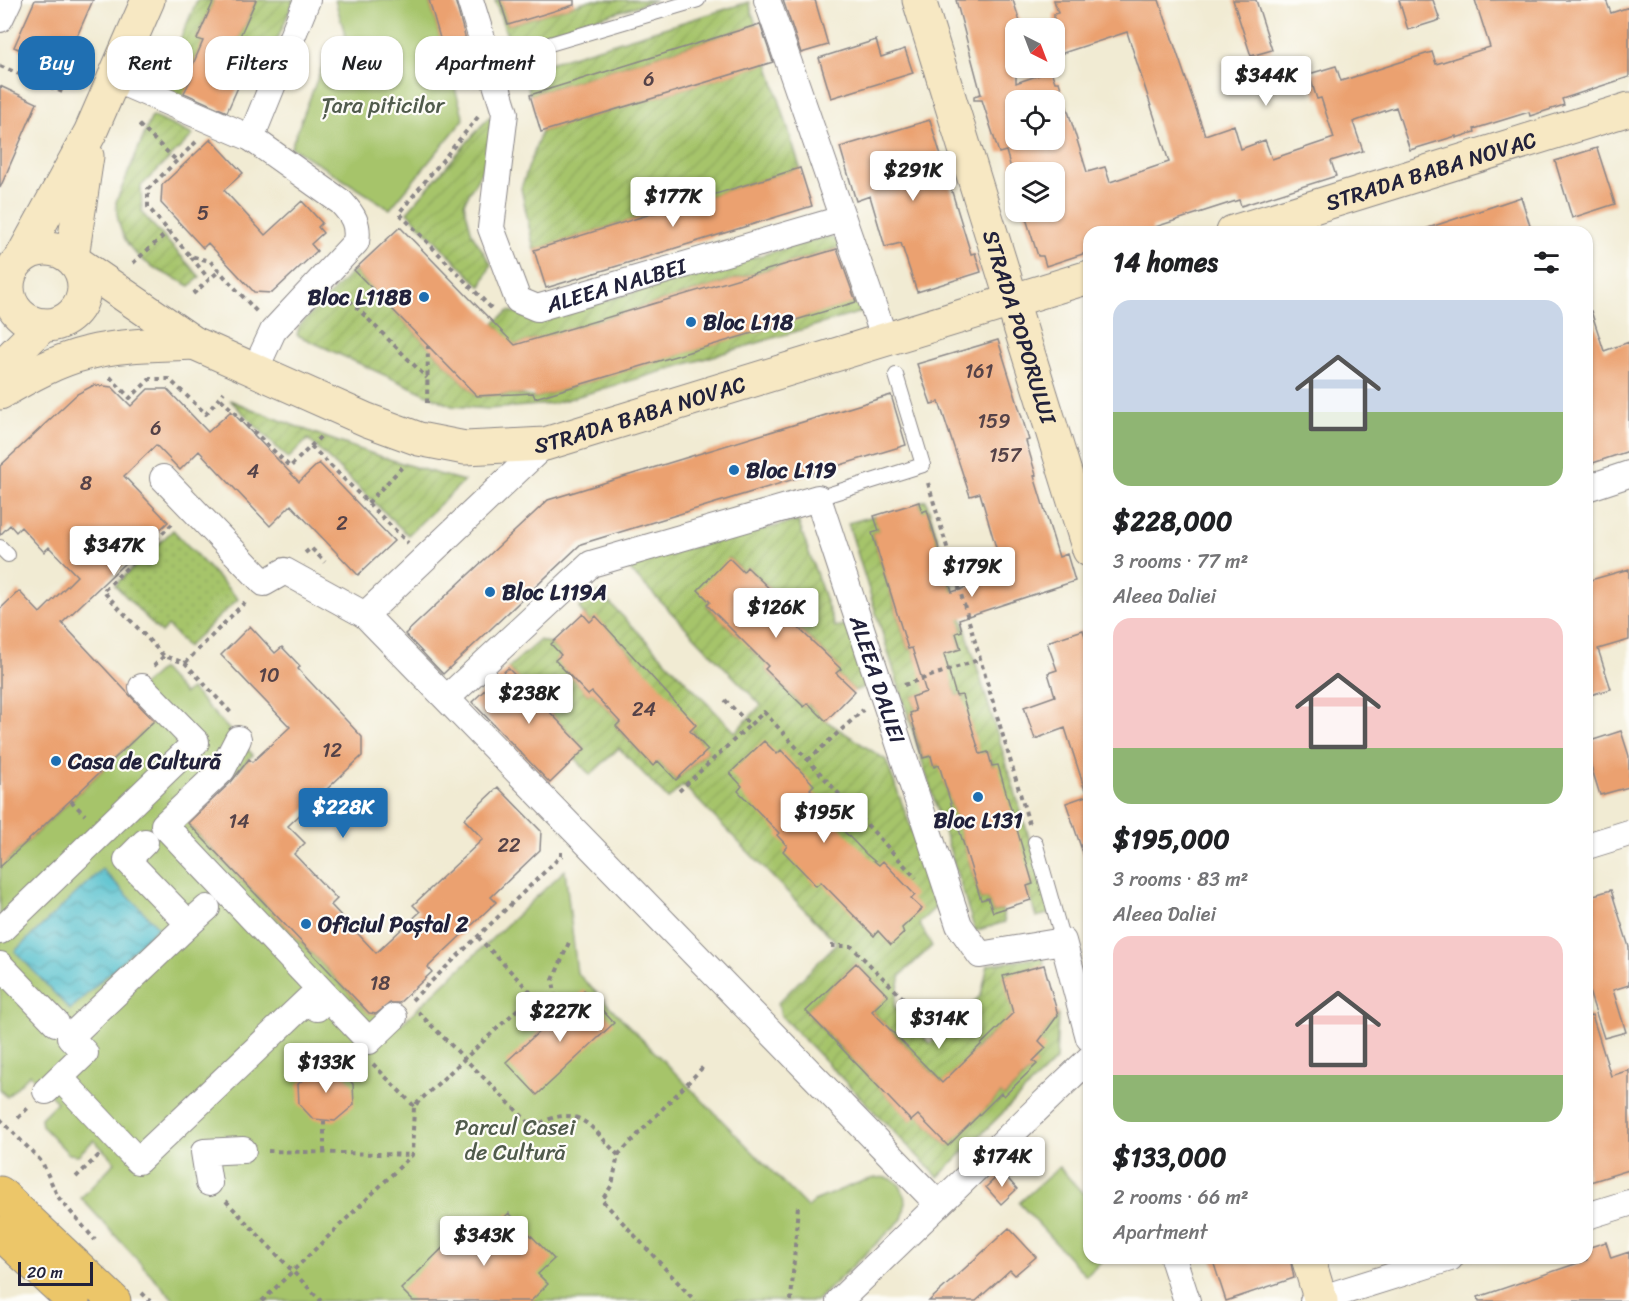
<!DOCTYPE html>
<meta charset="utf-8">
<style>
:root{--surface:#fff;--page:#f2f2f2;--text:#202124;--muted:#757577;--accent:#1f6fb2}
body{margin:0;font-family:Sriracha,sans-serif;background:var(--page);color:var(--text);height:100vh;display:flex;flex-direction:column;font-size:22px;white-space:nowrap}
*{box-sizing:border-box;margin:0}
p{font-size:20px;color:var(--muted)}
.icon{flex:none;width:33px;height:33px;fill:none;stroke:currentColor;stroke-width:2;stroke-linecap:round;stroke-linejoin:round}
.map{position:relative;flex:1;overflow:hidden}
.details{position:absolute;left:1083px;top:226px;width:510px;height:1038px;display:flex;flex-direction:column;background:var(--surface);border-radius:18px;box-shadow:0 2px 4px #0004}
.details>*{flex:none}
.banner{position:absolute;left:18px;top:36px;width:570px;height:54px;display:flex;gap:12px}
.needle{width:39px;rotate:138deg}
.buttons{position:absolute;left:1005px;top:18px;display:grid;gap:12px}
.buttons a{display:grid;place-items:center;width:60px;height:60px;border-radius:12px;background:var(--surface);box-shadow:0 2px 4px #0004;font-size:30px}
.scale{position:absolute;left:18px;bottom:15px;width:75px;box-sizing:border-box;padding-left:6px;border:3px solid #22223b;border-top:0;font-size:16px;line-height:21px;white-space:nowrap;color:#22223b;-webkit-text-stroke:4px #fdfcf7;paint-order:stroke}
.price{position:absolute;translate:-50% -51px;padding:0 14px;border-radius:6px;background:#fff;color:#222;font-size:20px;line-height:39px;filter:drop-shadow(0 2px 3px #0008)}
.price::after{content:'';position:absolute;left:50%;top:36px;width:18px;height:14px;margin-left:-9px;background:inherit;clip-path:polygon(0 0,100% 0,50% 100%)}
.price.current{background:var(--accent);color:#fff}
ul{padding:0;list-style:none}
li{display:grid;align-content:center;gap:12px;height:318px;padding:0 30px}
li span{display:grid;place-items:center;height:186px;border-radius:18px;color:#555}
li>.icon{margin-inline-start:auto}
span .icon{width:108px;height:108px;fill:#fffc;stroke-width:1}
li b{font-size:26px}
h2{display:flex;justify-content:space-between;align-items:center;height:72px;padding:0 30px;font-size:26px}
.pill{padding:0 21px;border-radius:18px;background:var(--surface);box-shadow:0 2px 4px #0004;font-size:21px;line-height:54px}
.pill.current{background:var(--accent);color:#fff}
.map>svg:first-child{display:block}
</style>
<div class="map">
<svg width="1629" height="1301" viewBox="0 0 1629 1301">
<defs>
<pattern id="grass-dots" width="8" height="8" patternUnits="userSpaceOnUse" patternTransform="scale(1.5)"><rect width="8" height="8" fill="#a6c46b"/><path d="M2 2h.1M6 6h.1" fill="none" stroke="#8fa85e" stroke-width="1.8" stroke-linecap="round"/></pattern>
<pattern id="garden-furrows" width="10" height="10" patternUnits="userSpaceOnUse" patternTransform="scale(1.5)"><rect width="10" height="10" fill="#a6c46b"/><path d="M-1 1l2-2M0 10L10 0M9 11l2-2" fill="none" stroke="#8fa85e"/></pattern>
<pattern id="water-waves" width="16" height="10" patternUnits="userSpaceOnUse" patternTransform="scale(1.5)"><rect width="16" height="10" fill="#54c0cd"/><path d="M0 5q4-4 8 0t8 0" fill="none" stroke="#459ca8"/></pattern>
</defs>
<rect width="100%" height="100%" fill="#fdfcf7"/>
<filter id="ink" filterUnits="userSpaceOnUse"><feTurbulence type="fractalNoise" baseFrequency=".0167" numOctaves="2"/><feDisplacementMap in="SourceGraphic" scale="12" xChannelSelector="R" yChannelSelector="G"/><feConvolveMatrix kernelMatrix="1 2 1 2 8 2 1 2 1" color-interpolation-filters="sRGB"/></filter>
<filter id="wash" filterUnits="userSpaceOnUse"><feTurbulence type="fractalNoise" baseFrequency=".008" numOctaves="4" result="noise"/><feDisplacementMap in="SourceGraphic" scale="24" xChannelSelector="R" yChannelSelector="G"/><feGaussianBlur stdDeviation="1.35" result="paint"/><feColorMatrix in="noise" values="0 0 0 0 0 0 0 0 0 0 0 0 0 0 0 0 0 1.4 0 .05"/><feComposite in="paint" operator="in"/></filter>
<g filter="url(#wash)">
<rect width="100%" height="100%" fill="#f1ebd3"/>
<!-- grass -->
<path fill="url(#grass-dots)" stroke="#647353" stroke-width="1.5" d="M173 530 238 599 187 647 168 626 161 633 115 585Z"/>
<!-- park -->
<path fill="#a6c46b" stroke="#647353" stroke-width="1.5" d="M335 0H429L464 119 390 209 291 147 330 46 348 44Z
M161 669 184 694 191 689 253 755 189 816 192 819 188 824 369 1013 387 1014 401 1024 565 870 577 973 808 1208 814 1201C833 1194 856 1181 876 1178 904 1174 909 1199 902 1219L816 1301H175L81 1198 115 1162 94 1140 78 1155 69 1154 42 1126 41 1118 57 1102 30 1074 7 1097 0 1089V856L6 862 154 721 131 696Z
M1059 1167 1089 1200V1258L1105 1259 1086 1276 1019 1203Z"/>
<!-- garden -->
<path fill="url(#garden-furrows)" stroke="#647353" stroke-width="1.5" d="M197 0H214L197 38 203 41 188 75 192 77 183 96 161 85Z
M256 0H294L259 83 239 85 229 81 239 57 232 54Z
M495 0H500L508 25 590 0H656L510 45Z
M749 2 756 25 530 95 523 71Z
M768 63 800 168 534 250 521 188 541 132Z
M152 116 193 135 141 186 142 213 200 277 190 286C149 266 118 255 116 202Z
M489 117 495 125 489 157 464 203 472 234 491 264 481 287 407 212Z
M828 236 848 245 519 344 512 345 494 323 509 311 542 319Z
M354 270 477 396 518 394 535 398 864 299 868 310 552 404 488 409 452 406 297 335 299 326Z
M230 400C307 432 383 460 464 481L408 535 308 439 288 459Z
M926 500 1052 913 1036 917 1027 886 1033 884 988 752 975 756 962 695 956 696 952 684 912 697 916 711 910 714 923 758 931 756 935 767 948 762 945 784 981 900 988 898 993 912 1002 909 1005 922 975 931 848 523 874 516 879 531 872 533 908 649 912 648 917 662 961 648 956 633 962 630 927 511 922 512 919 502Z
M798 521 835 627 847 624 870 685 855 691 836 673 840 668 802 631 782 618 786 614 775 602 779 597 748 567 743 572 729 558 707 606 738 636 755 644 750 649 768 666 765 669 803 707 808 703 826 721 886 760 932 885 936 907 919 923 932 946 901 975 894 1006 930 1044 981 995 988 965 1043 957 1044 965 1004 976 1015 1020C984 1032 965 1061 946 1087L872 1011 888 996 856 963 806 1012 911 1120 918 1115 948 1146 1001 1093 1005 1096 1036 1065 1033 1061 1039 1041 1058 1015 1056 1060 938 1177 781 1016 778 1003 837 943 683 785 668 799 619 748 590 775 575 758 585 749 508 668 540 640 551 644 561 655 556 660 588 695 592 692 620 722 616 727 653 765 658 761 676 780 708 751 630 653 596 617 590 622 579 608 599 592 735 732 761 705 628 568 652 557Z"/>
<!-- water -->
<path fill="url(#water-waves)" stroke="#3b7184" stroke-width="1.5" d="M102 869 158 927 70 1010 15 951Z"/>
<g id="blocks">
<!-- building -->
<path fill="#eba170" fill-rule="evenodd" d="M35 0H93L63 68 14 47Z
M214 0H256L232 54 239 57 229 81 239 85 227 112 184 93 192 77 188 76 203 41 197 39Z
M429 0H455L475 73 452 80Z
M500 0H574V5L508 25Z
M783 0H815L828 45 801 53Z
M956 0H1013L1022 28H1016V83L1051 71 1055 82H1059L1087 172 1105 167 1110 182 1169 162 1127 32 1054 56V14L1058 13 1054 0H1159L1205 135 1234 125 1241 149 1265 140 1272 159 1334 138 1321 98 1317 99 1309 74 1336 66 1341 81 1432 52 1436 64 1490 47 1475 0H1606L1611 13 1629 7V77L1562 99 1564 105 1530 116 1529 112 1474 129 1475 132 1456 138V136L1410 150 1396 107 1353 122 1363 151 1331 161 1336 176 1241 206 1239 200 1152 228 1153 232H1089V252L1046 266 1043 256H1038L1024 212H1054V172H1012L1006 151 999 153 982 100H974V96L981 94ZM1016 100H1054V140H1016Z
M1233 0H1256L1272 50 1251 56Z
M1399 0H1433L1440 20 1408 30Z
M760 24 773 62 541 132 530 95Z
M876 40 881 57 905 49 913 73 831 98 819 58Z
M0 86 37 103 0 188Z
M930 120 971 254 975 253 981 272 917 292 901 243 885 247 870 196 856 201 840 147Z
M211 139 243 173 224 190 265 235 302 201 322 223 318 227 323 233 311 244 317 251 272 293 254 292 208 243 203 248 161 203 162 185Z
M1597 148 1615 204 1572 218 1555 161Z
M800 168 812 206 546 288 534 250Z
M1521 197 1532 232H1426L1425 229Z
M400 227 515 345 837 249 856 302 535 398 533 393 477 396 354 270Z
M1591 311 1604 351 1629 342V451L1590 464 1587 453V312Z
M998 340 1029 440 1026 441 1036 475 1034 476 1059 557 1067 554 1075 581 959 619 962 631 956 633 961 649 944 654 956 696 962 695 980 754 988 752 992 766 998 765 1033 884 1027 886 1031 900 993 912 988 898 981 900 939 765 934 767 931 756 923 758 910 713 916 711 912 697 926 692 912 648 908 649 872 533 879 531 874 516 919 502 922 512 927 510 952 592 1004 575 980 493 970 496 939 402 931 404 917 364Z
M94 385 112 387 131 406 148 389H167L208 432 231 411 299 482 319 463 394 541 358 575 291 505 270 526 199 451 180 470 156 445 124 476 168 522 62 623 154 721 0 867V609L19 591 40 613 77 576 49 547 44 552 21 527 16 532 10 525 0 535V466L77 394Z
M891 395 906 445 581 544 443 674 405 634 548 500Z
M729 558 743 572 747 567 779 598 775 602 785 615 841 669 836 673 855 691 826 721 808 703 804 707 765 669 768 666 707 605 710 602 698 590Z
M1629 569V640L1598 649 1611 689 1587 696V581Z
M583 614 590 622 596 616 696 725 690 731 708 750 676 780 658 761 653 766 616 726 620 722 592 692 588 695 555 660 561 655 551 644Z
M250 626 275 653 282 647 300 666 298 669 362 737V756L288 826 305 843 294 854 337 899 331 905 376 953 420 912 413 905 483 839 464 819 498 787 541 831 540 850 491 897 496 902 428 967 432 972 399 1003H390L376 1014 369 1013 188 823 232 781 249 759 252 762 290 727 221 655Z
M1083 630 1089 648V789L1085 790 1065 728 1035 739 1024 707 1055 696 1048 673 1057 670 1047 642Z
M508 668 585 749 550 783 472 702Z
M1621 731 1629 756V787L1600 795 1587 753V742Z
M764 741 777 754 781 750 814 785 810 789 818 797 814 800 866 854 879 865 883 861 915 895 911 899 922 909 902 928 904 933 891 945 878 931 874 936 821 882 816 886 809 878 783 851 787 846 777 835 779 833 738 791 742 786 730 773Z
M1089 795V861L1086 862 1066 803Z
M1611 890 1629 947V985L1613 990 1626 1032 1604 1038 1587 985V897Z
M856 963 888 996 872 1011 942 1083 1013 1013 1003 976 1044 965 1058 1015 1039 1041 1046 1048 1033 1061 1037 1064 1004 1096 1001 1093 948 1146 918 1115 911 1121 806 1011Z
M584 990 614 1023 537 1095 506 1062Z
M1592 1015 1611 1076 1629 1070V1170L1587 1183V1016Z
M318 1066 338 1068 353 1084 354 1105 335 1121 313 1119 299 1104 298 1084Z
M1002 1172 1017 1189 1001 1204 986 1187Z
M509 1213 554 1259 538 1274 548 1284 531 1301H413L401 1289 474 1217 489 1232Z
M1009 1228 1036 1257 1015 1275 1010 1270 976 1301H929Z
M1606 1242 1611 1258 1629 1252V1301H1479L1478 1297 1587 1260V1248Z
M1212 1258H1290L1294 1278 1226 1301Z"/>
</g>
</g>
<g filter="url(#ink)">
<use href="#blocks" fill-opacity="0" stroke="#8a8687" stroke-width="1.5"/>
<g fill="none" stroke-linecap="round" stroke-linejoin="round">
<!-- lane casing -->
<g stroke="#8a8687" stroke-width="16">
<path id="lane" d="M489 62 698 0
M818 498 923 465 896 375
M0 547 8 555
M1035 842 1063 941"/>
</g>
<!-- street casing -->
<g stroke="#8a8687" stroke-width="28">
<g id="street">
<path id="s1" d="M470 0 505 113 491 228 518 300 537 308 842 219"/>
<path d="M767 0 885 340"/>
<path d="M0 19 9 0"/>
<path d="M114 79 251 138 341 202C353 215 359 224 356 242L273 331 255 370"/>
<path d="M251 138 307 0"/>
<path d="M163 478 264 583 285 571 365 615 937 1203"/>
<path d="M1587 488 1629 474"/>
<path d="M365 615 545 444"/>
<path id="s2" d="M447 698 591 564 818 498 959 925 980 955 1063 941 1089 1038"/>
<path d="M238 739 222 770 164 825 369 1041 394 1017"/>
<path d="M1587 846 1629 833"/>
<path d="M189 924 207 908"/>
<path d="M0 931 196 742 142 687"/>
<path d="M0 965 56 1023"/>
<path d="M60 1078 138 1161 309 999 317 1008"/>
<path d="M46 1091 85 1053 70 1037 189 924 127 860 145 842"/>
<path d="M209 1183 204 1152 243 1150"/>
<path d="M1587 1216 1629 1203"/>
<path d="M1173 1258 1187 1301"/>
<path d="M839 1301 1089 1059"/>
<path d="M1313 1301 1450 1258"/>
</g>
</g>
<!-- secondary casing -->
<g stroke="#8a8687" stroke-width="35">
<g id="secondary">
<path id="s3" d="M919 0 1089 550"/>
<path id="s4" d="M1233 232 1629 109"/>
<circle cx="46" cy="287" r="38"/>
<path d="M22 257 90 133 148 0"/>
<path d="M72 257 87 156"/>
<path id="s5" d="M76 262 194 343 367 420 419 439 465 448 545 444 1089 277"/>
<path d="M0 368 43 325"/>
<path d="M0 393C27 377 57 360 88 353 122 344 159 345 194 343"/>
<path d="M1308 1258 1321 1301"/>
</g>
</g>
<!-- primary casing -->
<g stroke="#8a8687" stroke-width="35">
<path id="primary" d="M0 1193 114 1301
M0 1233 73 1301"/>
</g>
<!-- path -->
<path stroke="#8a8687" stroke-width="4" stroke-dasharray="4.5 4.5" stroke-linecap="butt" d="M0 66 65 93
M478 117 399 213 494 311
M139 125 177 161
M196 142 148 189V207L190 256 210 261 258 313
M191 257 209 279
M133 263 169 231
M193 294 219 271
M343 294 427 378
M110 377 130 398 150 379H169L206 414 224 392
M221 399 290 467 321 436
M427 403 428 346
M311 446 408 543
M928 483 1030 827
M368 503 405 464
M172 524 103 591 164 656 185 663 233 715
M305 553 311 548 325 562
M185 663 248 599
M154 666 164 656
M904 685 981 659
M725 700 750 725 764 712 916 878
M808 760 863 710
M679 791 750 725
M71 801 85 815
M478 937 533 995 556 1002 553 980 570 940
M831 946H851L916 1011
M412 1000 561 856V852
M418 1012 533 1127C578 1101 589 1125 618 1155L612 1185 602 1200 695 1301
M373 1064 414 1106
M18 1118 28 1108
M0 1119 42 1162 58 1197 95 1240
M324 1121V1153
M268 1151 412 1155
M618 1155 705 1065
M76 1177 99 1155
M226 1201 321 1301
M142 1293 150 1301
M262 1301 412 1155 414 1106 533 995
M791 1301 798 1205"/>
<!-- lane -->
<use href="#lane" stroke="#fff" stroke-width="14"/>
<!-- street -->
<use href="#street" stroke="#fff" stroke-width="26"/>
<!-- secondary -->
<use href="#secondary" stroke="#f7e8c3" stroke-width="33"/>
<!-- primary -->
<use href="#primary" stroke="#ecc669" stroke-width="33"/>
</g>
</g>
<!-- markers -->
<g fill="#1f6fb2" stroke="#fdfcf7" stroke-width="2">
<circle cx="424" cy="297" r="6"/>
<circle cx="691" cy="322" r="6"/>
<circle cx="734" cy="470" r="6"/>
<circle cx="490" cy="592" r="6"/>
<circle cx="56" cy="761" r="6"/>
<circle cx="978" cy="797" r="6"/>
<circle cx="306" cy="924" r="6"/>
</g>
<g text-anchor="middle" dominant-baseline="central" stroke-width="4.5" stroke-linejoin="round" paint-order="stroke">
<!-- number labels -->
<g font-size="20" fill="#544248">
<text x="649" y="79">6</text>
<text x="203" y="213">5</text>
<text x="979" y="371">161</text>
<text x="994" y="421">159</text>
<text x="156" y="428">6</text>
<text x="1005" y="455">157</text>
<text x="253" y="471">4</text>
<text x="86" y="483">8</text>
<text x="342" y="523">2</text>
<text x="269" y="675">10</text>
<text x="644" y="709">24</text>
<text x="332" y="750">12</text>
<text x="239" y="821">14</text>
<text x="509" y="845">22</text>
<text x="380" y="983">18</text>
</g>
<!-- park labels -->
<g font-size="22" fill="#505b4c" stroke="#fdfcf7">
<text x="383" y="105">Țara piticilor</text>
<text x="515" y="1127">Parcul Casei<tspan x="515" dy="25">de Cultură</tspan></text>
</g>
<!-- street labels -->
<g font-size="22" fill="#22223b" stroke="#fdfcf7">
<text stroke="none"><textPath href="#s4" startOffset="207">STRADA BABA NOVAC</textPath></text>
<text stroke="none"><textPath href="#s1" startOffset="414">ALEEA NALBEI</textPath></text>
<text stroke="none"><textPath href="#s3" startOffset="342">STRADA POPORULUI</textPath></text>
<text stroke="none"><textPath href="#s5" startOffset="614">STRADA BABA NOVAC</textPath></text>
<text stroke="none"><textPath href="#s2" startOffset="624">ALEEA DALIEI</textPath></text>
</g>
<!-- poi labels -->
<g font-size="22" font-weight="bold" fill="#22223b" stroke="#fdfcf7" text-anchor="start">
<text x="412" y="297" text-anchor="end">Bloc L118B</text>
<text x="703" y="322">Bloc L118</text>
<text x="746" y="470">Bloc L119</text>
<text x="502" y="592">Bloc L119A</text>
<text x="68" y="761">Casa de Cultură</text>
<text x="978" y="820" text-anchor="middle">Bloc L131</text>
<text x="318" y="924">Oficiul Poștal 2</text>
</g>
</g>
</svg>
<div class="buttons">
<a><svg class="needle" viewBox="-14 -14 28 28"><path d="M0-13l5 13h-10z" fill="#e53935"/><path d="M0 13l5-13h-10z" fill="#757577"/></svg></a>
<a><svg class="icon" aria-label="locate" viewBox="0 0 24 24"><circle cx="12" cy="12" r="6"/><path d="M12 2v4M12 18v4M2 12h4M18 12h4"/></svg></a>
<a><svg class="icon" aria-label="layers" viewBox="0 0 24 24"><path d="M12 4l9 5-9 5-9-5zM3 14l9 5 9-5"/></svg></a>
</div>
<div class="scale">20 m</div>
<b class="price" style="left:1266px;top:107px">$344K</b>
<b class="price" style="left:913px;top:202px">$291K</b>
<b class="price" style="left:673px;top:228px">$177K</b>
<b class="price" style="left:114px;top:577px">$347K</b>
<b class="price" style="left:972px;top:598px">$179K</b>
<b class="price" style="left:776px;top:639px">$126K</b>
<b class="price" style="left:529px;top:725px">$238K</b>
<b class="price current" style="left:343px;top:839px">$228K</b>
<b class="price" style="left:824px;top:844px">$195K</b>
<b class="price" style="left:560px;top:1043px">$227K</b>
<b class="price" style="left:939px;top:1050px">$314K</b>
<b class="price" style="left:326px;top:1094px">$133K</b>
<b class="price" style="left:1002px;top:1188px">$174K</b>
<b class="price" style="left:484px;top:1267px">$343K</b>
<div class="banner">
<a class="pill current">Buy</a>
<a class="pill">Rent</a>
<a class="pill">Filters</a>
<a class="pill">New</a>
<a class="pill">Apartment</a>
</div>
<section class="details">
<h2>14 homes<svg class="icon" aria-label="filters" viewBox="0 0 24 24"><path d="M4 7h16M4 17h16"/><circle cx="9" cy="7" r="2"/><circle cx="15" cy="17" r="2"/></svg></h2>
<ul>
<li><span style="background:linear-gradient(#c9d6e8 60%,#8fb573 0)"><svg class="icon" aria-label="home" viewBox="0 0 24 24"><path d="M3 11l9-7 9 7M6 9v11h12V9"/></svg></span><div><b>$228,000</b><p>3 rooms · 77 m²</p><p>Aleea Daliei</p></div></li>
<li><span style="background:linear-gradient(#f6c9c9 70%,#8fb573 0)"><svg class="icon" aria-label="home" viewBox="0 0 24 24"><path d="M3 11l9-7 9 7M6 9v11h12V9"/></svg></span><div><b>$195,000</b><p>3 rooms · 83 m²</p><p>Aleea Daliei</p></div></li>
<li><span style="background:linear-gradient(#f6c9c9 75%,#8fb573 0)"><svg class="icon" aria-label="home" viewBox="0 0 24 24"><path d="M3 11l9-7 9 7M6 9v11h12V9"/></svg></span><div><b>$133,000</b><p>2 rooms · 66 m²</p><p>Apartment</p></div></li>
</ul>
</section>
</div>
